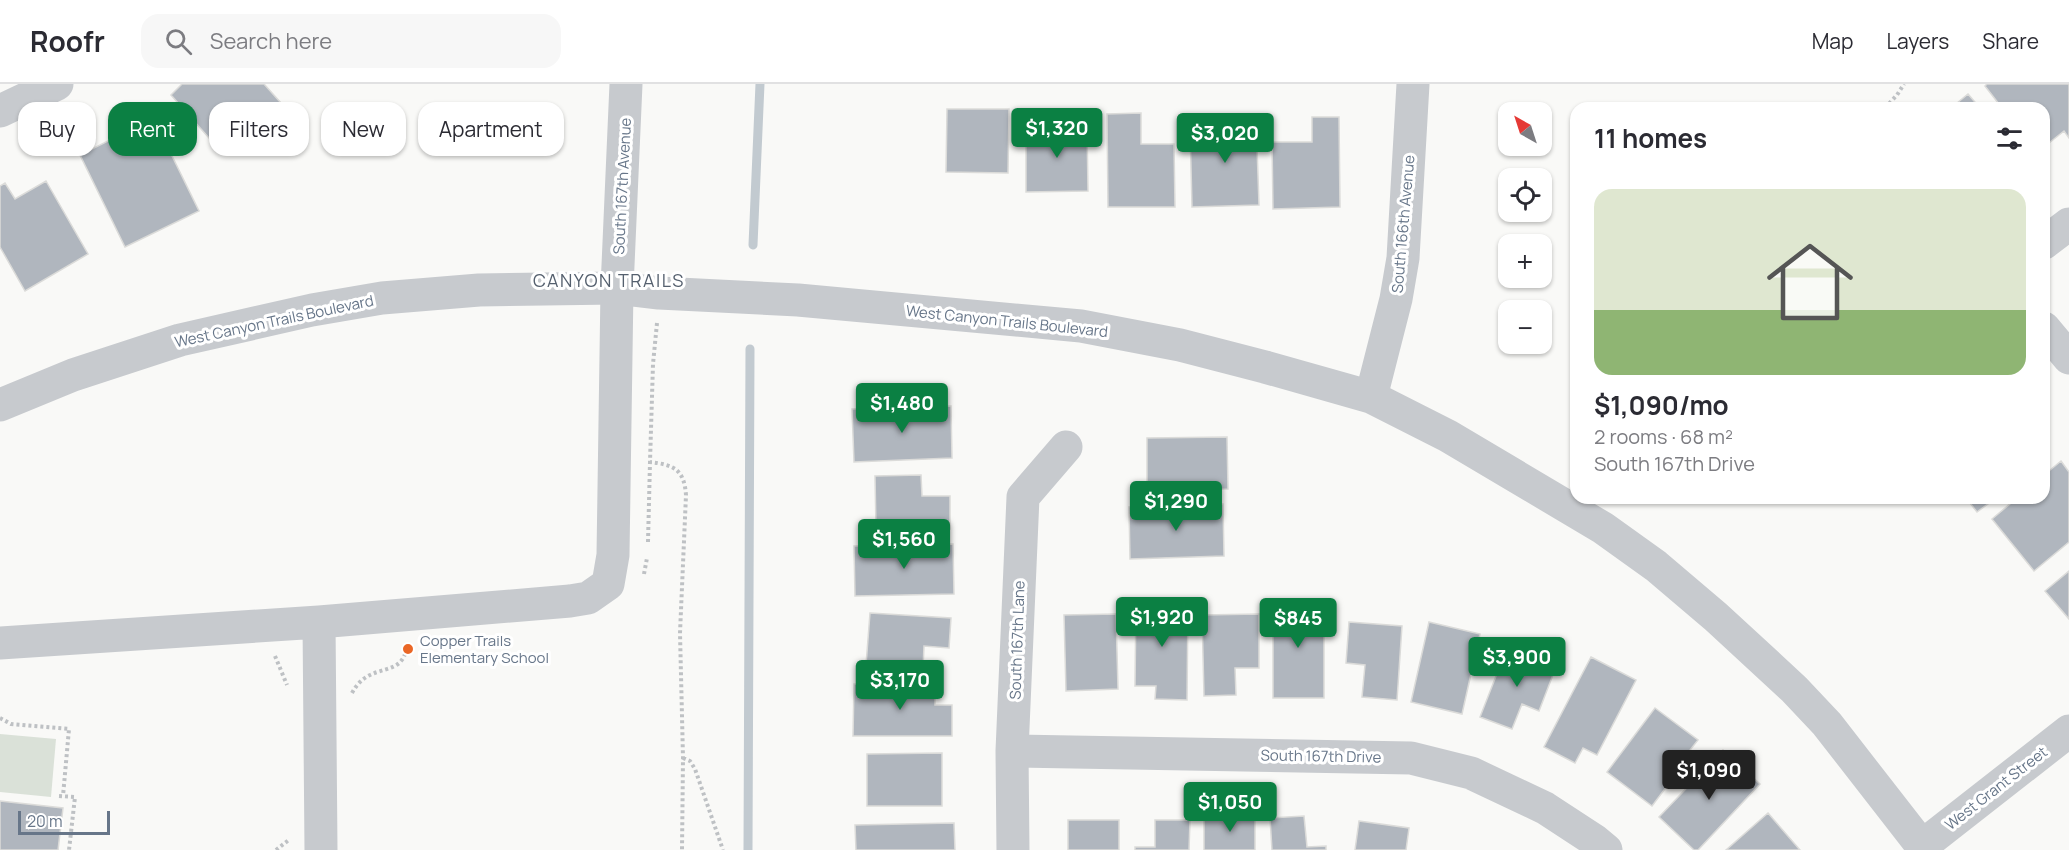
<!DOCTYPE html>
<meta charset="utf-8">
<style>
:root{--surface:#fff;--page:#f7f7f7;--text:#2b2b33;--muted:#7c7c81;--line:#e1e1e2;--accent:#0b8043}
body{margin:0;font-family:Manrope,sans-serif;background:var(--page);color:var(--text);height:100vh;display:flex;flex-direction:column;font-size:22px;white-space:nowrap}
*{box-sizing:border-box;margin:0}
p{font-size:20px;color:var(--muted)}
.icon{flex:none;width:33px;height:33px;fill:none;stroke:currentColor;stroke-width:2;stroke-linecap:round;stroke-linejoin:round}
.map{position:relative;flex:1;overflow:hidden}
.sheet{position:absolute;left:1570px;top:18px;width:480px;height:402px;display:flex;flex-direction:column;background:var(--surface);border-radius:18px;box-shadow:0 2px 4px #0004}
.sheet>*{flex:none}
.guide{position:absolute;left:18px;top:18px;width:570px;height:54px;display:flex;gap:12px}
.needle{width:39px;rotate:321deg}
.tools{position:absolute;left:1498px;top:18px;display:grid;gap:12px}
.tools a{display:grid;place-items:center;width:54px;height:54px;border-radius:12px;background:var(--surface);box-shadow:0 2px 4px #0004;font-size:30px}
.scale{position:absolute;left:18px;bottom:15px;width:92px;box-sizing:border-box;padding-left:6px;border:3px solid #677689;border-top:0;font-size:16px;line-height:21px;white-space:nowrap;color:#677689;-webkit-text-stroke:4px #fff;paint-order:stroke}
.price{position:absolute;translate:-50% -51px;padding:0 14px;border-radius:6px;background:var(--accent);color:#fff;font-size:20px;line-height:39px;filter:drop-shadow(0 2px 3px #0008)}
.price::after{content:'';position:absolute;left:50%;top:36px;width:18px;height:14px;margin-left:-9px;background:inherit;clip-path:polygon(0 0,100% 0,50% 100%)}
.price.selected{background:#222;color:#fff}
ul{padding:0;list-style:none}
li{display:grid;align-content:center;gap:12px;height:318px;padding:0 24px}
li+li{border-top:2px solid var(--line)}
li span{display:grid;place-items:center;height:186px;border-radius:18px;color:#555}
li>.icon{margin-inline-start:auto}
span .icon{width:108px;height:108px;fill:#fffc;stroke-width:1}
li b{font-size:26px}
h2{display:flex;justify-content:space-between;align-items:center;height:72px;padding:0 24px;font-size:26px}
.chip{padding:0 21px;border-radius:18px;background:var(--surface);box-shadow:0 2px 4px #0004;font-size:21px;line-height:54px}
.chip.selected{background:var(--accent);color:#fff}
header{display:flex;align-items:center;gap:36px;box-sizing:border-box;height:84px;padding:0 30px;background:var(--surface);border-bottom:2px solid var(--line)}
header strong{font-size:28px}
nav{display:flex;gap:33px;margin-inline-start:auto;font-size:21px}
.search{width:420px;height:54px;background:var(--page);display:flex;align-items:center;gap:15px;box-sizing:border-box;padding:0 21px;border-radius:18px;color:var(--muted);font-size:22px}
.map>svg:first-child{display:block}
</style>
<header>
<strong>Roofr</strong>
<div class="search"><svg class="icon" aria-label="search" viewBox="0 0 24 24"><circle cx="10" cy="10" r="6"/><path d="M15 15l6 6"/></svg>Search here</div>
<nav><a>Map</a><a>Layers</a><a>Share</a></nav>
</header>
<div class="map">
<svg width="2069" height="766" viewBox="0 0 2069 766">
<rect width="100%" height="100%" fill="#f9f9f7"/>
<!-- green -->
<path fill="#dae1d8" d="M0 650 56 655 51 713 0 708Z"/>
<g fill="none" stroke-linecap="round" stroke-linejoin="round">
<!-- stream -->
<path stroke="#c2cad0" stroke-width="9" d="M753 161 760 0
M748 766 750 265"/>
</g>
<!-- building -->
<path fill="#b0b6be" stroke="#dbdbd9" stroke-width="1.5" d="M182 0H264L281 19 224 71 171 11Z
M1987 0H2069V54L2064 47 2044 63V24H2002L1985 2Z
M1968 10 1980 24H1951Z
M147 21 199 127 125 163 80 71 118 52 112 38Z
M947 25H1009L1008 89 946 88Z
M1141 29V60H1174L1175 123H1108L1107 30Z
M1256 33 1259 121 1192 123 1190 44 1224 43V34Z
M1312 33H1339L1340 123 1273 125 1272 58H1312Z
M1087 42 1088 107 1026 108V43Z
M46 97 88 170 25 207 0 163V102L5 99 15 115Z
M951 322 952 374 854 378 852 325Z
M1227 353 1228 405 1147 406V354Z
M2061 377 2069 388V458L2034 487 1992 435 2017 414H2044V391Z
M921 391 922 412H950V445H876L875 392Z
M1966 414H1996L1977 428Z
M1223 420 1224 472 1130 475 1129 423Z
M953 460 954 510 855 512 854 462Z
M2069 487V535L2045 507Z
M1136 516 1188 517 1187 616 1155 615 1156 602H1135Z
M1273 516H1324V614H1273Z
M870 529 951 534 949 564 924 562 923 585 866 581Z
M1116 530 1118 605 1066 607 1064 531Z
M1259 530V584H1235L1236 611 1204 612 1202 531Z
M1349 538 1402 542 1397 616 1362 613 1365 581 1346 579Z
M1429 538 1480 550 1462 630 1411 618Z
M1507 564 1556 583 1539 627 1522 620 1512 645 1480 633Z
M1591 573 1636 596 1597 671 1583 664 1575 679 1544 663Z
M854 600H935V621H952V652H853Z
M1655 624 1698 656 1683 675 1686 677 1652 722 1607 688Z
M1723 666 1760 700 1698 766H1694L1659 733Z
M942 669V722H867V670Z
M0 717 63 724 58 766H0Z
M1768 729 1800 766H1726Z
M1204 732H1255V766H1204Z
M1304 732 1307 763 1326 762V766H1272L1270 734Z
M1068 736H1119V766H1068Z
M1155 736H1190L1189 766H1135V763H1155Z
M1359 737 1409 744 1406 766H1355Z
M954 739 955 766H856L855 741Z"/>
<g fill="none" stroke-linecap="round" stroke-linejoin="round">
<!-- path -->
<path stroke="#bec1c4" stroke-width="4" stroke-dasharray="3 3" stroke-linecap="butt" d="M1885 24 1897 11 1904 0
M657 239 653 280 650 378C674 381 684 385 686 411L680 549 683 674 682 766
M648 458 650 378
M644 490 647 474
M275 572 287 601
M352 609C370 575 403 597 407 561
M0 634 11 640 69 645 63 712
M683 674 690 677 695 685 723 766
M59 712 75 713 69 766
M276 766 290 755"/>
<!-- minor -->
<path stroke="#c7cace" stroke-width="33" d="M0 27 57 0
M2044 159 2069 140
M2044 244 2069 274
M1371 313 1396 215 1403 174 1413 0
M0 321 73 291 180 256 312 226 382 214 479 206 617 204 659 209 798 216 1081 242 1180 261 1265 283 1371 313 1448 352 1603 444 1656 482 1716 533 1794 605 1827 640 1925 766
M319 538 321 766
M0 559 319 538 570 517 588 514 608 500 613 471 617 204 626 0
M1012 667 1411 674 1471 689 1545 724 1594 756 1606 766
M1922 762 2069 647
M1013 766 1012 667 1023 413 1066 363"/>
</g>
<!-- markers -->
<circle fill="#ea6726" stroke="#fff" stroke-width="2" cx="408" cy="565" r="6"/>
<g text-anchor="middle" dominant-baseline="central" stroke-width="6" stroke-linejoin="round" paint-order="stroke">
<!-- street labels -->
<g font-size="15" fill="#677689" stroke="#fff">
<text transform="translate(622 102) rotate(-87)">South 167th Avenue</text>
<text transform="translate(1403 140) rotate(-85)">South 166th Avenue</text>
<text transform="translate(274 237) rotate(-12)">West Canyon Trails Boulevard</text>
<text transform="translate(1007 237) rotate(6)">West Canyon Trails Boulevard</text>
<text transform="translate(1017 556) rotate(-88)">South 167th Lane</text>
<text transform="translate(1321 672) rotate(1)">South 167th Drive</text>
<text transform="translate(1996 704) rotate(-38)">West Grant Street</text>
</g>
<!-- poi labels -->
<g font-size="15" fill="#677689" stroke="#fff" text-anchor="start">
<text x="420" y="556">Copper Trails<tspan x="420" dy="17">Elementary School</tspan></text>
</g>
<!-- quarter labels -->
<g font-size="18" letter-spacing="1.5" fill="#55606e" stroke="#fff">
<text x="609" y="196">CANYON TRAILS</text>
</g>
</g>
</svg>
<div class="tools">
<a><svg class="needle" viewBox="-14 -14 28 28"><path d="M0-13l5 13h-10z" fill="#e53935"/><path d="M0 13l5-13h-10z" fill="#7c7c81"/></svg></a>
<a><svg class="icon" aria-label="locate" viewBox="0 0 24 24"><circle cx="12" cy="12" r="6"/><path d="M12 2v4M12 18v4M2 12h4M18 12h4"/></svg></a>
<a>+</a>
<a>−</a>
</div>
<div class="scale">20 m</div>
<b class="price" style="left:1057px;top:75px">$1,320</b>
<b class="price" style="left:1225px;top:80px">$3,020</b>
<b class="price" style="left:902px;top:350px">$1,480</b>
<b class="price" style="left:1176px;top:448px">$1,290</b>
<b class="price" style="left:904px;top:486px">$1,560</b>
<b class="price" style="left:1162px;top:564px">$1,920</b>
<b class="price" style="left:1298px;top:565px">$845</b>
<b class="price" style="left:1517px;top:604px">$3,900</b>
<b class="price" style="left:900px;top:627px">$3,170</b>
<b class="price selected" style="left:1709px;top:717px">$1,090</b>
<b class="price" style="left:1230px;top:749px">$1,050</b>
<div class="guide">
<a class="chip">Buy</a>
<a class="chip selected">Rent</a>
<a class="chip">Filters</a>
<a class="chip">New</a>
<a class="chip">Apartment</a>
</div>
<section class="sheet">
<h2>11 homes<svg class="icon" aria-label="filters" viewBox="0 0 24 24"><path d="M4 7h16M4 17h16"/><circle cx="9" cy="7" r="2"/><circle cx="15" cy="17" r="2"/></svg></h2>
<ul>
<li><span style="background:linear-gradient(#dfe7d0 65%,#8fb573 0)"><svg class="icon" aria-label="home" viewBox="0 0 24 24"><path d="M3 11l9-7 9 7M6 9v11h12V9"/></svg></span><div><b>$1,090/mo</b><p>2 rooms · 68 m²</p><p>South 167th Drive</p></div></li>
</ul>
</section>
</div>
